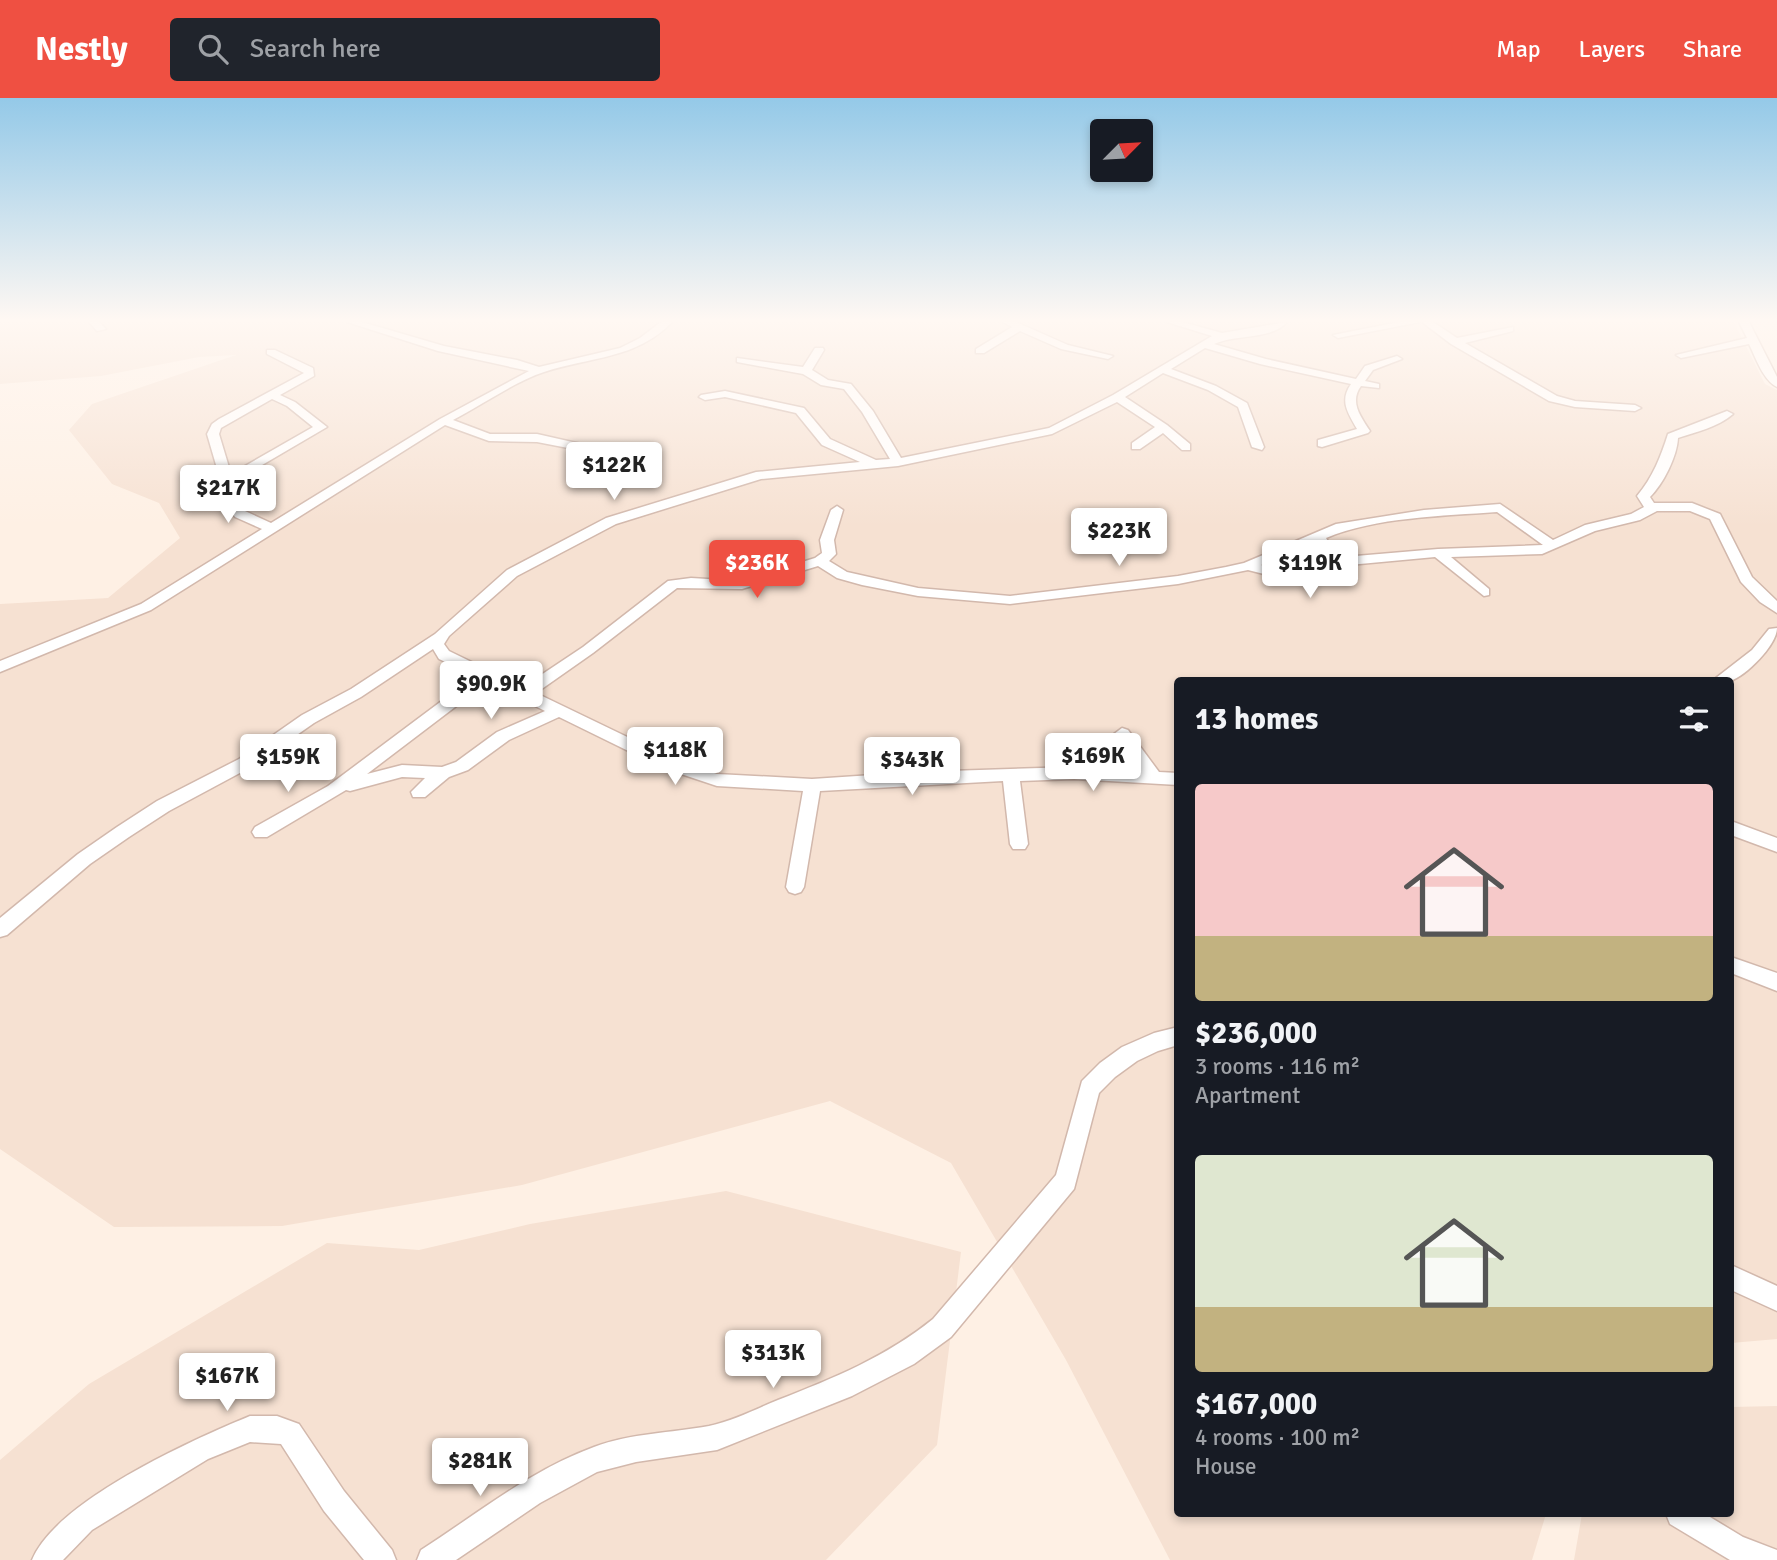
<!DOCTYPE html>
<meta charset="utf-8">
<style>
:root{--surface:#171b24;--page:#20242c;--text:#f1f3f6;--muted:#9ea1a6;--accent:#ef5042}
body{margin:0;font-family:Signika,sans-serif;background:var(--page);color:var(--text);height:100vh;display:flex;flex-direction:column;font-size:26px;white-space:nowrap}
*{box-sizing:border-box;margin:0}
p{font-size:23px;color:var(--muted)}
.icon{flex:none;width:38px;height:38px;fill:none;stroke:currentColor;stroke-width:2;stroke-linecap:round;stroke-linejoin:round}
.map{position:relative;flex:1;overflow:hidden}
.side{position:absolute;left:1174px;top:579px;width:560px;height:840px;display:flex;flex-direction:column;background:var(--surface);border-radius:7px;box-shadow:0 4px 10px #0003}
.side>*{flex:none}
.needle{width:46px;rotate:66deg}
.controls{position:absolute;left:1090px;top:21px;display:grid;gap:14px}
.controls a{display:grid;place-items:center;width:63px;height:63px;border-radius:7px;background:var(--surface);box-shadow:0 4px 10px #0003;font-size:35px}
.price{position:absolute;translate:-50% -60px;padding:0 16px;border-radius:7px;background:#fff;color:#222;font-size:23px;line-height:46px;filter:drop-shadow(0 2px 4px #0008)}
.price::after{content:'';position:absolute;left:50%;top:42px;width:21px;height:16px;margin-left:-10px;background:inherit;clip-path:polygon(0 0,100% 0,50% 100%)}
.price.active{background:var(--accent);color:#fff}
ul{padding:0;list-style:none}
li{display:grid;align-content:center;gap:14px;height:371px;padding:0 21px}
li span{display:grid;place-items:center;height:217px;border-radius:7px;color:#555}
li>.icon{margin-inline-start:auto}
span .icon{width:126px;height:126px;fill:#fffc;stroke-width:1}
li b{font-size:30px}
h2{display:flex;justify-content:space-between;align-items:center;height:84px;padding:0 21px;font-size:30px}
header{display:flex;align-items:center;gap:42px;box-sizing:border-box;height:98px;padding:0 35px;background:var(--accent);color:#fff}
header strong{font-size:33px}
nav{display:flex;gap:38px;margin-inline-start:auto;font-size:24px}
.search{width:490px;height:63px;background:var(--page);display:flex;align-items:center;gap:18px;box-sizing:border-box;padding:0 24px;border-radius:7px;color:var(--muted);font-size:26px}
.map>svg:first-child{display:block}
</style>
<header>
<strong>Nestly</strong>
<div class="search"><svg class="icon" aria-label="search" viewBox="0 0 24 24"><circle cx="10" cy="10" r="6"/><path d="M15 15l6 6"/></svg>Search here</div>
<nav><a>Map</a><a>Layers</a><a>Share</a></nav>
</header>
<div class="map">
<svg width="1777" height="1462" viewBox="0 0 1777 1462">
<rect width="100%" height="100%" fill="#fef0e4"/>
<!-- residential -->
<path fill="#f6e1d2" d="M0 224H1734L1765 286 1777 292V1241L1731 1245V583H1178V1416H1546L1532 1462H1170L1066 1262 951 1065 830 1003 522 1087 282 1128 114 1129 0 1051V506L108 500 180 440 159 405 112 386 69 332 92 306 236 257 199 259 101 278 0 286Z
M726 1093 961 1154 937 1347 826 1462H0V1362L89 1286 327 1145 419 1152 530 1126Z
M1777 1308V1462H1574L1582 1416H1731V1309Z"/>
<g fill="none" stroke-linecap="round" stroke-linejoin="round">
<!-- minor casing -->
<g stroke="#d2b8ac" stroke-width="3">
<path id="minor" d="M89 224H99L106 231 97 233Z
M347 224H362L444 248 517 262 539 269 620 250 640 240 661 224H672C637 261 589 259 544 274 516 283 480 308 453 322L490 336H537L590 348 594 349V355L537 344 489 343 445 327 151 512 0 574V563L141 506 262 431 235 419 228 408 207 336 212 326 219 321 304 275 267 256V252H275L313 270 314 278 280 297 295 304 327 329 233 384 245 413 271 425 440 321 529 273 438 253ZM272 301 287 308 313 329 231 376 219 336 221 330Z
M1003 224H1016L1068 247 1113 258 1108 261 1061 251 1020 233 984 255H976V251L1012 229Z
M1167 224H1182L1222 235 1287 224C1272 242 1235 236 1214 246L1266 261 1356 281 1365 268 1397 258 1402 261 1373 272 1365 283 1379 286V290L1361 288C1349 304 1361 319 1370 333L1368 335 1322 349 1318 348V342L1357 331C1348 315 1339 303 1351 286L1260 266 1205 250 1171 271 1216 288 1247 305 1264 349 1262 352 1252 349 1238 309 1208 292 1163 275 1125 299 1167 327 1190 346V352H1182L1163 335 1140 351H1132V345L1155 329 1117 304 1052 336 898 368 761 381 616 426 517 478 449 538 444 546 449 553 523 589 583 549 668 483 691 480 741 483 815 460 822 455 820 442 831 412 837 408 843 412 834 442 836 456 829 463 847 474 918 490 1010 498 1178 478 1226 469 1244 465 1336 426 1424 412 1500 406 1553 442 1585 427 1631 416 1644 409 1637 398C1653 379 1661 358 1668 336L1727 313 1733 316C1718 329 1696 334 1678 340 1677 359 1663 386 1650 399L1654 405H1692L1720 416 1752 479 1777 503V515L1760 504 1741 484 1710 421 1690 413H1657L1640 422 1595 433 1542 456 1451 459 1489 491V497L1484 498 1435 459 1349 467 1346 476 1335 482 1307 487 1248 472 1178 486 1010 506 918 498 862 487 837 480 818 468 742 491 677 490 593 555 536 595 675 662 717 676 812 681 918 674 1074 669 1140 673 1114 636 1122 630 1128 632 1159 674 1178 675V687L1074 681 1020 683 1028 746 1025 751H1013L1010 746 1003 683 820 693 804 789 801 794 795 796 789 794 786 789 803 693 717 688 663 670 559 619 509 642 468 672 449 679 425 699H413L411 694 425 680 402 679 350 693 346 692 267 739H255L252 734 255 729 328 688 475 578 439 561 433 551 361 599 314 625 251 669 169 713 129 739 90 766 7 837 0 839V820L78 756 117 729 157 703 239 661 302 617 351 591 435 536 507 472 606 420 756 374 860 364 822 347 796 315 725 299 705 302 699 299 701 297 725 293 804 310 830 341 876 362 890 361 862 314 844 291 821 287 803 276 737 264V260L803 269 815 250H823L824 252 812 272 828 282 851 286 873 313 901 360 1049 330 1113 297 1212 238ZM1497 414 1543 447 1438 451 1344 459 1335 455 1326 440C1376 419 1443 418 1497 414ZM1316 444 1325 461 1336 465 1335 471C1310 484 1287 475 1261 467ZM488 584 545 613 497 634 456 664 442 669 402 667 367 676Z
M1399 224H1420L1338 240 1333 237Z
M1422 224H1433L1457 240 1513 229V233L1465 245 1557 298 1575 303 1635 307 1641 310 1635 313 1575 309 1549 303 1451 246Z
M1739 224H1749L1777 279V289C1763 282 1756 260 1749 246L1681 260 1676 257 1747 240Z
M1777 530C1777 547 1746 578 1730 583 1725 584 1717 583 1712 583L1752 552 1769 531Z
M1731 723 1777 740V754L1731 737Z
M1731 859 1777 875V893L1731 875Z
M1178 929V947L1158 953 1137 963 1115 979 1099 995 1074 1091 951 1239 914 1266 852 1298 717 1352 636 1364 597 1374 540 1405 456 1462H417L421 1452C477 1416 531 1372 594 1349 631 1335 671 1335 709 1328 733 1323 756 1311 778 1302 834 1280 886 1259 933 1221L1056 1077 1082 983 1100 965 1122 949 1154 935Z
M1731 1167 1777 1188V1213L1731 1192Z
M250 1318H277L299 1326 344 1393 392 1452 396 1462H364L324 1413 281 1346 250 1344 208 1361 92 1432 63 1462H32C56 1403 192 1342 250 1318Z
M1666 1416H1705L1743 1439 1777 1452V1462H1730L1670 1426Z"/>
</g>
<!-- minor -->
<use href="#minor" fill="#fff" fill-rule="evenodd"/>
</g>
<!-- sky -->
<linearGradient id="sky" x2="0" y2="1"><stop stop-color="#94c9e8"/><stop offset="0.52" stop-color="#fff8f3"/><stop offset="1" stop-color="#fff8f3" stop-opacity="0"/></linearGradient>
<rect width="1777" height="428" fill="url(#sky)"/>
</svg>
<div class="controls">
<a><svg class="needle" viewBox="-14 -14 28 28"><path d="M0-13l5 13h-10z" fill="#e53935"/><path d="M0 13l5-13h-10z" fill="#9ea1a6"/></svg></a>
</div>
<b class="price" style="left:614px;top:404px">$122K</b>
<b class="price" style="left:228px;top:427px">$217K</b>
<b class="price" style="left:1119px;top:470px">$223K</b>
<b class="price active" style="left:757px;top:502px">$236K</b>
<b class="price" style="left:1310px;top:502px">$119K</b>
<b class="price" style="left:491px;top:623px">$90.9K</b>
<b class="price" style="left:675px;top:689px">$118K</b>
<b class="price" style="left:1093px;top:695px">$169K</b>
<b class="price" style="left:288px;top:696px">$159K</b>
<b class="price" style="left:912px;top:699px">$343K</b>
<b class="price" style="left:773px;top:1292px">$313K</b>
<b class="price" style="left:227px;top:1315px">$167K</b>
<b class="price" style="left:480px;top:1400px">$281K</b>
<section class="side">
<h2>13 homes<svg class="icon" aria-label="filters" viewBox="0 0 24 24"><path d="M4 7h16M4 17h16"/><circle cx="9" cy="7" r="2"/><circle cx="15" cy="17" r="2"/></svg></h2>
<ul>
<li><span style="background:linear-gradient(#f6c9c9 70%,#c2b280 0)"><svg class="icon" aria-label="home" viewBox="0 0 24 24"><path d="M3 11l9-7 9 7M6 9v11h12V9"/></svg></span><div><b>$236,000</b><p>3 rooms · 116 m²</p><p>Apartment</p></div></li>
<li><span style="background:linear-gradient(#dfe7d0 70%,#c2b280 0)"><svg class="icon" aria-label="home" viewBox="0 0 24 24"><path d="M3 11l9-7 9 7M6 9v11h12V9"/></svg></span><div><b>$167,000</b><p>4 rooms · 100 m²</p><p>House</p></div></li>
</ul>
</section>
</div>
